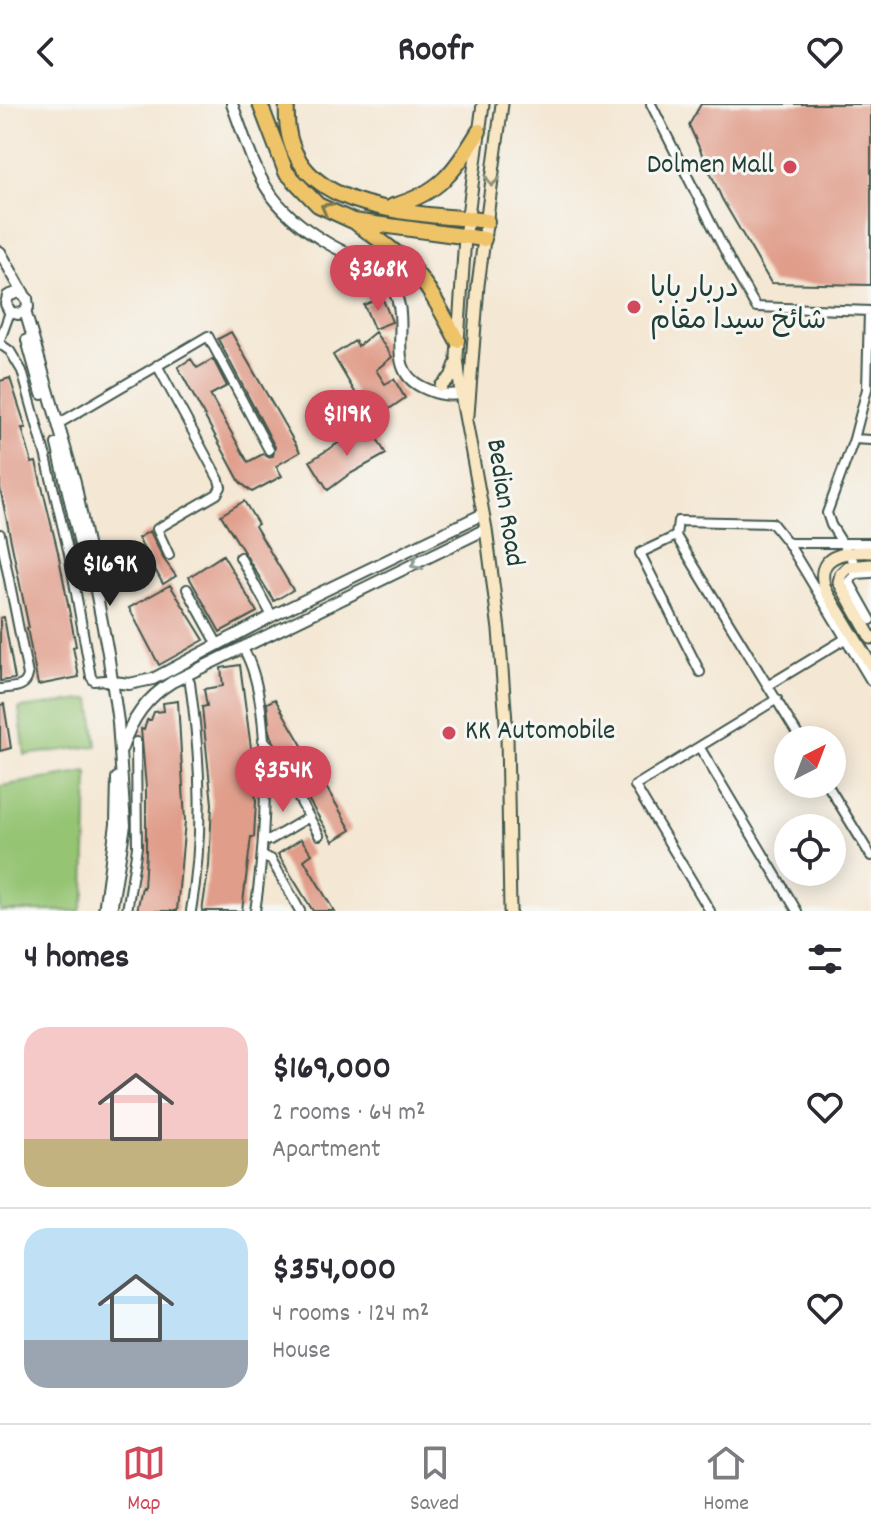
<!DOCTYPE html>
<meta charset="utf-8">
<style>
:root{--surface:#fff;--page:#f2f2f3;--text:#2b2b33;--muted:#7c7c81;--line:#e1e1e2;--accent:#d1495b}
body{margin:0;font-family:Dekko,"Playpen Sans Arabic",sans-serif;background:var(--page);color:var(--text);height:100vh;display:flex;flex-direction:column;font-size:30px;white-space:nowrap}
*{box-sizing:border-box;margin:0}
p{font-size:26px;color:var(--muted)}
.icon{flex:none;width:44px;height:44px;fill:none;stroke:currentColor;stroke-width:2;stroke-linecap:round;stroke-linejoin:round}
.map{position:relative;height:807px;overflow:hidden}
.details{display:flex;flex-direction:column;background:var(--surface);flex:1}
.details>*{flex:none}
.needle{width:52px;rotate:42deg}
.tools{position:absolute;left:774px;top:622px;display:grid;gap:16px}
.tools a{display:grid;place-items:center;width:72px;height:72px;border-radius:50%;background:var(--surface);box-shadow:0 4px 20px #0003;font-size:40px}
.price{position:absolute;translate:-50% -68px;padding:0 18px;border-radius:28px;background:var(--accent);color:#fff;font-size:26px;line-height:52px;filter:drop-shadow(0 2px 4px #0008)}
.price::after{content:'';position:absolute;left:50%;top:48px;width:24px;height:18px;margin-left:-12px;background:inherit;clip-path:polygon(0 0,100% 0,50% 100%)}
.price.on{background:#222;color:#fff}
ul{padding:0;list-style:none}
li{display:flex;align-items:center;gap:24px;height:200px;padding:0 24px}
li+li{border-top:2px solid var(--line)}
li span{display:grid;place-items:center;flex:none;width:224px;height:160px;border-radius:24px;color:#555}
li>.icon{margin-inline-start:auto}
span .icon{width:96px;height:96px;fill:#fffc;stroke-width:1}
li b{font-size:34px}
h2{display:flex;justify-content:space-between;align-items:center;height:96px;padding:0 24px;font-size:34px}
header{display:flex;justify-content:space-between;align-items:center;height:104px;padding:0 24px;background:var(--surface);font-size:36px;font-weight:700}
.tabs{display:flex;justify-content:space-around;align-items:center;height:112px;border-top:2px solid var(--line);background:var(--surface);font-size:22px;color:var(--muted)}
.tabs a{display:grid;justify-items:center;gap:4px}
.tabs .on{color:var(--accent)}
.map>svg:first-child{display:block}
</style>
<header><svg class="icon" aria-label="back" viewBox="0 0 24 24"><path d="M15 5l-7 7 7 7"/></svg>Roofr<svg class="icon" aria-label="heart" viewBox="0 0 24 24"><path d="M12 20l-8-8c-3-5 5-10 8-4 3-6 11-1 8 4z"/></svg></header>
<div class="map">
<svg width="871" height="807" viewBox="0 0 871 807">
<rect width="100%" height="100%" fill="#f6f6f2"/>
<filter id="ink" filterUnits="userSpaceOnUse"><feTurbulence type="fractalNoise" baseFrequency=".0125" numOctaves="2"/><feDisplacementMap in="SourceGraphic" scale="16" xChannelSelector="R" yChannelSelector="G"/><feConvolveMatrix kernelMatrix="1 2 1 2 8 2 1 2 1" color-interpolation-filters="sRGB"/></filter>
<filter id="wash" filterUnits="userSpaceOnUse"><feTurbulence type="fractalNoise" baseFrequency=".006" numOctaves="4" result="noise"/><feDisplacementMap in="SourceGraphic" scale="32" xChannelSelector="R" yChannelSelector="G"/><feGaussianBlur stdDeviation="1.8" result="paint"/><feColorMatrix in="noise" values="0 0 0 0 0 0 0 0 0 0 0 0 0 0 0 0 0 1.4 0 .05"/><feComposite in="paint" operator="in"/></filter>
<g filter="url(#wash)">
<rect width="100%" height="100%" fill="#f4e7d3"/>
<!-- green -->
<path fill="#95c473" stroke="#5a8054" stroke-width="2" d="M91 595 97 642 25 651 19 604Z
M88 668 85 790 80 807H0V682Z"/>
<g id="blocks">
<!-- building -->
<path fill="#e09d8a" d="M701 0H871V181L771 179 722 95 689 21Z
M350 161 372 181 361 193 339 172Z
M382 193 392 218 374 225 364 201Z
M231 228 300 348 276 362 282 372 252 388 240 378 178 263 191 255 197 264 213 255 227 282 210 291 248 358 263 350 268 353 273 352 275 343 218 235Z
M375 228 392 253 376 266 385 280 394 275 405 294 372 317 333 251 355 237 358 242Z
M10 274 26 324H22L32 359 36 358 58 448 76 542 73 543 79 573 38 581 27 524H29L0 384V277Z
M371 324 386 350 348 371 328 386 310 357 340 338 342 342Z
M244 397 258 420 255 422 293 486 274 497 221 411Z
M150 427 163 454 176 472 163 480 138 434Z
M223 451 257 508 220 528 189 473Z
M170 481 204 536 159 561 129 504Z
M4 513 15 575 0 577V514Z
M240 561 253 659 256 698 254 733H251L242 807H202L209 762 212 700 202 603 207 602 204 585 223 582 221 564Z
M275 595 351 726 333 737 270 631 267 599Z
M178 597 185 717 177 807H137L142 783 144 784 146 748V684L141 625 144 626 147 616H151L154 608 164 607 163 599Z
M4 600 11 644 0 647V601Z
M301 735 312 750 304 756 334 807H313L278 750Z"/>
</g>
</g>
<g filter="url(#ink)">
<use href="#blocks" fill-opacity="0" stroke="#3f564c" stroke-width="2"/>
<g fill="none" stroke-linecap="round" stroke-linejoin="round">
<!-- minor casing -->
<g stroke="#3f564c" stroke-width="12">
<path id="minor" d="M651 0 733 163 756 203 871 207
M0 236 10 208
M0 240 10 247 22 267 46 353 69 450 91 573 94 577 105 576
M157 261 219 376 221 383 217 390 157 425 169 451
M58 320 208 232 269 346
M854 335 867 285 869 207
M0 430 28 571C26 585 12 583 0 585
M676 432 640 449 700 568
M788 439 772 419 678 417 676 432 801 636
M871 439H788L871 577
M240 453 272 512
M856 461 831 421 827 409 854 335 871 336
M871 469 856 470 849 477 871 516
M187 485 218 541
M242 543C276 596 265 745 255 807
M186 571 190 579C201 656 204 730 191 807
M769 581 845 535
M263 636 270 642 319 731
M700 644 797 807
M827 680 871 752
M264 736H270L309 713
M263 752 271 755 300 807
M127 807 137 743 136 638
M710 807 635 682 777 595"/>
</g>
<!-- tertiary casing -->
<g stroke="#3f564c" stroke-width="14">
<path id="tertiary" d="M232 0C256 64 260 98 324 137 344 150 369 156 386 175 419 212 379 262 422 283 438 291 451 293 469 288
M0 148 24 190
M25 207 18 210 10 208 6 200 8 192 19 188 27 194 28 203 25 207 75 378 108 549 118 618 125 721 111 807
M27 236 42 290
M57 340 83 453
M107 577 129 580 153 575 272 512 483 410
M122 644C132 615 146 594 172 578L486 425
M104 807 116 720 117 674"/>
</g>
<!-- secondary casing -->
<g stroke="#3f564c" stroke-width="15">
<path id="secondary" d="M483 0 465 133 457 253 461 290 486 425 499 526 507 631 510 807
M441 282 451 273 456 260
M468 311 478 181 502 0
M871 448C845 447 812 451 826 487L871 561
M871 461 848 463 841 470 839 478 871 534"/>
</g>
<!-- motorway casing -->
<g stroke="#3f564c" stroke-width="18">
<path id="motorway" d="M260 0 286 68 318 101 353 117 484 135
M287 0C280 111 409 107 487 117
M393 102C440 89 455 67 479 27
M354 117C372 132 392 143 409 161 429 182 443 210 457 236"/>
</g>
<!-- minor -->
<use href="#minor" stroke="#fff" stroke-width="8"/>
<!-- tertiary -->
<use href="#tertiary" stroke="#fff" stroke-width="10"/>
<!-- secondary -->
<use href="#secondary" stroke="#f9e7c3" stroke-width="11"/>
<!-- motorway -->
<use href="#motorway" stroke="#efc469" stroke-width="14"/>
</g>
<!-- one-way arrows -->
<defs><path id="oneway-chevron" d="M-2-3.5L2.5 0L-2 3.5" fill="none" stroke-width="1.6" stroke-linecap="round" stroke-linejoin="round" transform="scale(2)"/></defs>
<use stroke="#8c927c" href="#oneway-chevron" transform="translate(492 77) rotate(97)"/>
<use stroke="#7d7a4c" href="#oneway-chevron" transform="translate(326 104) rotate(-151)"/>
<use stroke="#8f9e9a" href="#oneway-chevron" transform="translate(416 460) rotate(154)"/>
</g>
<!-- markers -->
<g fill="#d1495b" stroke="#f6f6f2" stroke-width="3">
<circle cx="790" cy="63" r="8"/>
<circle cx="634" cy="203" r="8"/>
<circle cx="449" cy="629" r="8"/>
</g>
<g text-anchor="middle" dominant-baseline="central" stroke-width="6" stroke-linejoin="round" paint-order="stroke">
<!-- poi labels -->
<g font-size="28" fill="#1f3d34" stroke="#f6f6f2" text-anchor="start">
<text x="774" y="63" text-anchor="end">Dolmen Mall</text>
<text x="650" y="187">دربار بابا<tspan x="650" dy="32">شائخ سیدا مقام</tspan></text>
<text x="465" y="629">KK Automobile</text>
</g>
<!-- street labels -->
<g font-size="28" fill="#1f3d34" stroke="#f6f6f2">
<text transform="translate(503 399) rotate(81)">Bedian Road</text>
</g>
</g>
</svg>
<div class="tools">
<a><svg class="needle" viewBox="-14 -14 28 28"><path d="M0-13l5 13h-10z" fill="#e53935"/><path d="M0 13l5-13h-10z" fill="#7c7c81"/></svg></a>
<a><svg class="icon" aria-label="locate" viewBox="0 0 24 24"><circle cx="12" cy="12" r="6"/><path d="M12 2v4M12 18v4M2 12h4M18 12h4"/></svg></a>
</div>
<b class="price" style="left:378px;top:209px">$368K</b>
<b class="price" style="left:347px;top:354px">$119K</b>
<b class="price on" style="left:110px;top:504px">$169K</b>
<b class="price" style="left:283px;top:710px">$354K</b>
</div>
<section class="details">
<h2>4 homes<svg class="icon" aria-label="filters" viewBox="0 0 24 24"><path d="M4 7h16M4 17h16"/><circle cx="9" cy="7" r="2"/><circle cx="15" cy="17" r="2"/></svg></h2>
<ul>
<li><span style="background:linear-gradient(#f6c9c9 70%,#c2b280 0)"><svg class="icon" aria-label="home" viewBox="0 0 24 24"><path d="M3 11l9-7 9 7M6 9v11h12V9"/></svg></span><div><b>$169,000</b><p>2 rooms · 64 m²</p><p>Apartment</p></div><svg class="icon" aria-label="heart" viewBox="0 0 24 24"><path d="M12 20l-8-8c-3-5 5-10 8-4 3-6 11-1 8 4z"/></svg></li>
<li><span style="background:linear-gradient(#bfe0f5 70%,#9aa5b1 0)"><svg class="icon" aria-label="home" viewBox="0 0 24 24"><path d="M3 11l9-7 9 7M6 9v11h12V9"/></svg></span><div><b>$354,000</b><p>4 rooms · 124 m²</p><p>House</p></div><svg class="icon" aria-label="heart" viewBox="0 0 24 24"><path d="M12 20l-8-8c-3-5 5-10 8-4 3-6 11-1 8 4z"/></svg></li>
</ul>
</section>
<nav class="tabs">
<a class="on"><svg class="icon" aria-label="map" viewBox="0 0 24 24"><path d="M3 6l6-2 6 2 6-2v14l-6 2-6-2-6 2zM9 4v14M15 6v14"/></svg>Map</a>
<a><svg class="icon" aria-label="saved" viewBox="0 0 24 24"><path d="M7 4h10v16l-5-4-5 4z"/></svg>Saved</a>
<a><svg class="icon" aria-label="home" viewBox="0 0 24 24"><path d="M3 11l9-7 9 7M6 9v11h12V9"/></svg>Home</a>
</nav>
